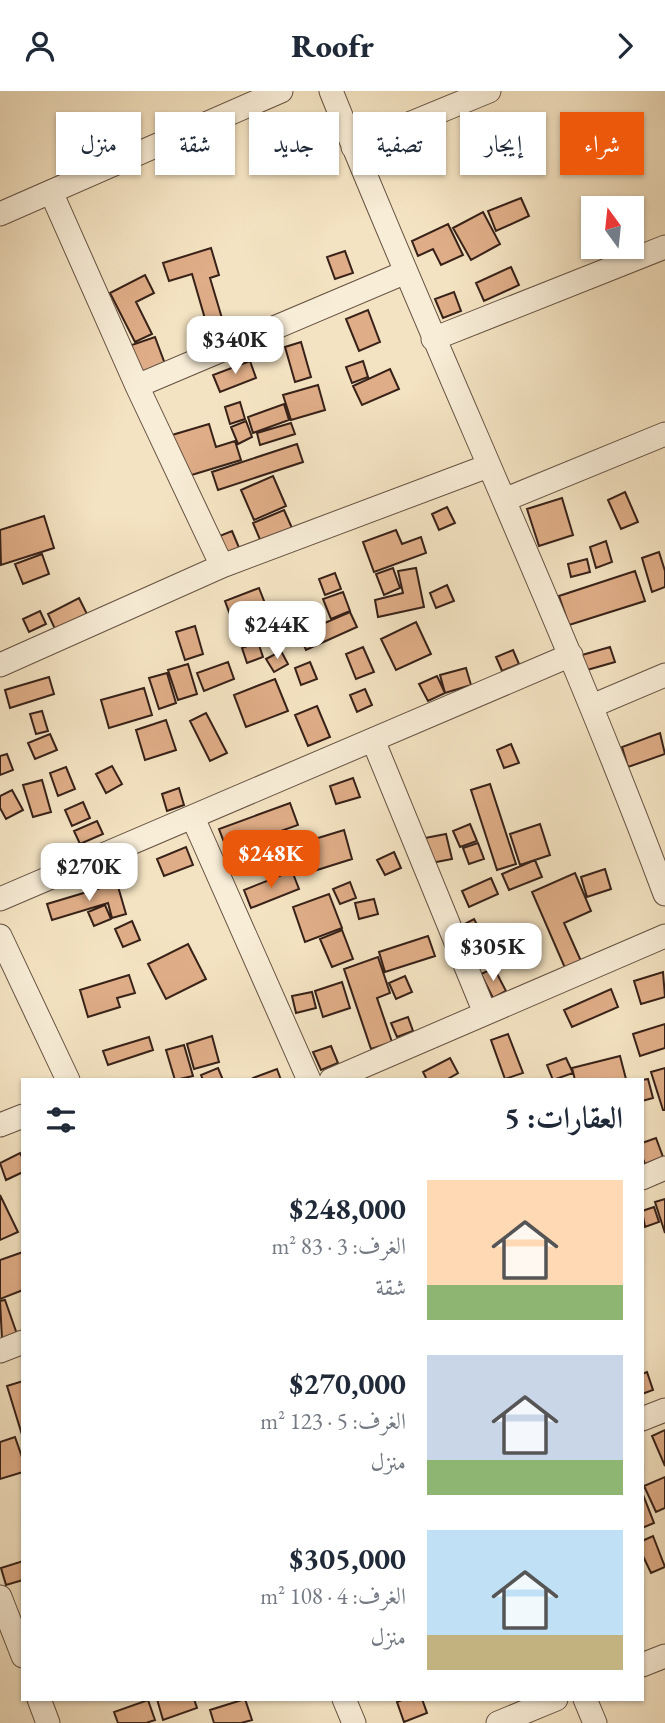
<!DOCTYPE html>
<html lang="ar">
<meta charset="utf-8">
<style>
:root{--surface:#fff;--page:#f6f6f7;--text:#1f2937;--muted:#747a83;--accent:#ea580c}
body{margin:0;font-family:"EB Garamond",Amiri,serif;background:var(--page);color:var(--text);direction:rtl;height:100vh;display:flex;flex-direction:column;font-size:26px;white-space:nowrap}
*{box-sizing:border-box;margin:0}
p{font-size:23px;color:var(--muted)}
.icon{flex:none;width:38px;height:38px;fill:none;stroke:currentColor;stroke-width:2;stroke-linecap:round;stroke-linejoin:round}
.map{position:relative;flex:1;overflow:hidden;direction:ltr}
.panel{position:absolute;left:21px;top:987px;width:623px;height:623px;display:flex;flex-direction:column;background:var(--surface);border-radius:0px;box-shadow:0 2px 5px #0004;direction:rtl}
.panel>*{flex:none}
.banner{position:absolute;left:21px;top:21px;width:623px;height:63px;direction:rtl;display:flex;gap:14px}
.needle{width:46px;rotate:345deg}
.tools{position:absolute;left:581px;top:105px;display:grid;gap:14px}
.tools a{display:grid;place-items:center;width:63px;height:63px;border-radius:0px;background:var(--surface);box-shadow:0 2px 5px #0004;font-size:35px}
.price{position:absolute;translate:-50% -60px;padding:0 16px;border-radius:14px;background:#fff;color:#222;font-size:23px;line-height:46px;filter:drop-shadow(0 2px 4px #0008)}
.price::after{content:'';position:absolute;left:50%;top:42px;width:21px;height:16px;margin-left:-10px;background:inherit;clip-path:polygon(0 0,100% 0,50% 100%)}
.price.selected{background:var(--accent);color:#fff}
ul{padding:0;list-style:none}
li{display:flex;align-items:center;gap:21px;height:175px;padding:0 21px}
li span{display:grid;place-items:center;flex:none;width:196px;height:140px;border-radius:0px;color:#555}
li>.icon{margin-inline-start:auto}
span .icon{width:84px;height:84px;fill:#fffc;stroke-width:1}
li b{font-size:30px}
h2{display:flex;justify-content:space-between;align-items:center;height:84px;padding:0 21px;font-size:30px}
.chip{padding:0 24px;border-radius:0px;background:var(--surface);box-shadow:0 2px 5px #0004;font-size:24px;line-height:63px}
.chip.selected{background:var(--accent);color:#fff}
header{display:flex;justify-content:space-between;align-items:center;height:91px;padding:0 21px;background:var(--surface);font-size:32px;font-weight:800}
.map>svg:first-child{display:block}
</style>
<header><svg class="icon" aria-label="forward" viewBox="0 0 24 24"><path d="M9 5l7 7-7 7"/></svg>Roofr<svg class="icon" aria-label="person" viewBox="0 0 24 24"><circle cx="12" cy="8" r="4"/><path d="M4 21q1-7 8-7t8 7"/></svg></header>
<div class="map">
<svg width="665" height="1632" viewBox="0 0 665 1632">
<rect width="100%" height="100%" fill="#f4e3c2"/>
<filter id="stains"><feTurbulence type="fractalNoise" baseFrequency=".00286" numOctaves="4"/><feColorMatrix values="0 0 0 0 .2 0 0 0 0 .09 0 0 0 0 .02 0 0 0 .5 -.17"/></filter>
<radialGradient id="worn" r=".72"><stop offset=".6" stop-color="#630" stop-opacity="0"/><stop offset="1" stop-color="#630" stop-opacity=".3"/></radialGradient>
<!-- building -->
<path fill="#dfad87" stroke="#372118" stroke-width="2" d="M521 107 529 125 496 140 488 120Z
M483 121 500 153 471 169 453 137Z
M448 133 463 164 441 174 433 158 418 165 412 150Z
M211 157 219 184 210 187 224 234 208 238 192 183 169 190 163 172Z
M345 160 353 182 335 188 327 166Z
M511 176 519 194 484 210 476 192Z
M145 184 154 202 136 211 152 243 135 251 110 202Z
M454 201 461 220 443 227 435 208Z
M368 219 380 251 359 260 346 228Z
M155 246 165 273 133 284 123 257Z
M301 251 311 286 295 291 285 256Z
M250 270 256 287 220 301 213 284Z
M363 270 368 286 352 292 346 276Z
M390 278 399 298 362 314 353 295Z
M318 294 325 319 291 329 283 304Z
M240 311 245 328 230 333 225 316Z
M284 313 289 329 253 342 248 326Z
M246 330 252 346 238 353 231 336Z
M291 332 295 343 260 354 257 342Z
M209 333 216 356 235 350 241 369 185 386 172 344Z
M297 353 303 371 218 399 212 381Z
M273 385 286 415 254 429 241 399Z
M625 401 638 431 621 438 608 409Z
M562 407 573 444 539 455 527 418Z
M447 416 455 432 439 439 432 423Z
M284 419 292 437 261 451 253 432Z
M44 425 54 457 1 474 0 439Z
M396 439 402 453 421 446 426 462 374 481 363 451Z
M232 440 240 459 224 465 217 446Z
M606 450 612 471 596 477 590 456Z
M659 461 665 480V496L652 501 642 467Z
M42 463 49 483 23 493 15 473Z
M587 468 590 481 571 486 568 473Z
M393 477 400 497 384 504 376 483Z
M416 477 424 516 378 526 375 509 403 502 398 480Z
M635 480 645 510 569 534 559 505Z
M335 482 341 498 325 504 319 488Z
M447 494 454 510 436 517 430 502Z
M259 497 275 538 240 551 225 510Z
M343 501 350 520 331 528 323 508Z
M79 507 87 523 55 538 48 523Z
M40 520 46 533 29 541 23 528Z
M350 521 357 536 306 559 299 543Z
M416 531 431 563 396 579 381 548Z
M195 535 203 563 185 569 176 541Z
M258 551 263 566 247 572 242 557Z
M363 556 374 581 356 588 346 563Z
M610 556 615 571 587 579 582 564Z
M513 559 519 573 502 580 496 566Z
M281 560 288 573 274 581 266 568Z
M228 571 234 588 204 600 197 582Z
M310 571 317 588 301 594 295 577Z
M188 573 197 603 178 609 168 579Z
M466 577 471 594 445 602 440 584Z
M167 582 176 612 159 618 149 587Z
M437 585 445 602 428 610 419 593Z
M49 586 54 603 10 617 5 599Z
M275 588 288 620 246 636 234 604Z
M144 597 152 624 109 637 101 609Z
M365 598 372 614 357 621 350 604Z
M317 615 330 646 308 655 295 624Z
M42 620 48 640 36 643 30 623Z
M206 622 227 662 210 670 190 630Z
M166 629 176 659 145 669 136 639Z
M660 642 665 663 628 676 622 656Z
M50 643 57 659 35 668 28 652Z
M511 653 519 672 504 677 497 659Z
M7 663 13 679 0 684V665Z
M112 675 122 693 106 702 96 683Z
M66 676 75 698 58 705 50 682Z
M353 687 360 706 336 713 330 695Z
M42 689 51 721 33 726 23 694Z
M490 693 516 773 497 779 471 699Z
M179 697 184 714 167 720 162 703Z
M12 699 23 719 6 728 0 717V705Z
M83 711 90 727 72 735 65 719Z
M290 712 298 734 227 759 219 738Z
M97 730 103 743 80 753 74 740Z
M470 733 477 750 460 756 453 740Z
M540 733 550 764 520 774 510 743Z
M344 739 352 768 314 780 305 751Z
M446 743 452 768 431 772 425 747Z
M478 752 484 768 469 773 463 757Z
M186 756 193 774 164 785 157 768Z
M394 761 401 777 385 784 377 769Z
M535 769 542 786 509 799 502 783Z
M605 778 611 798 587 806 581 786Z
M292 780 299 798 251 817 244 799Z
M575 782 591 820 564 832 581 870 565 877 532 801Z
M491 787 498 803 469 816 462 800Z
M350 791 356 807 340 813 333 798Z
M117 792 126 823 112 827 108 812 52 829 47 813Z
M329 803 342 837 305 851 293 816Z
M374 808 378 823 359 828 355 812Z
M105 814 111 828 94 835 88 821Z
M474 828 484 847 469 855 459 836Z
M132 830 140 849 123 856 115 838Z
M342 839 353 868 332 876 320 848Z
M428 845 435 865 385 881 379 861Z
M188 853 206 888 166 908 148 873Z
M378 866 390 902 377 907 392 951 371 958 344 878Z
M494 877 506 900 493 907 481 883Z
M663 881 665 906 641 913 634 890Z
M129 884 135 902 117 907 120 916 88 926 80 899Z
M405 885 412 901 396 908 389 892Z
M342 891 350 917 323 926 315 900Z
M611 898 618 916 572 936 564 919Z
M312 901 316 917 296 922 292 905Z
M408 926 413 940 397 946 391 932Z
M665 933V957L640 965 633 943Z
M508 943 523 982 505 988 491 949Z
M212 945 219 971 194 978 187 953Z
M149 946 153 959 108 974 103 960Z
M184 954 193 985 175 989 166 959Z
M331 955 338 972 321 979 313 961Z
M620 965 626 988 575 989 572 977Z
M450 967 458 982 446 989H427L423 981Z
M566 967 573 982 553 989 547 974Z
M218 977 223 989H203L201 984Z
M665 977V1019H663L651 981Z
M277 978 281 989H254L253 987Z
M648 988 653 1007 642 1010V989Z
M656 1047 663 1066 645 1073 642 1065V1052Z
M20 1062 23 1068V1081L6 1089 0 1072Z
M0 1104 18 1141 0 1149Z
M665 1108V1142L655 1111Z
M654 1116 659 1131 645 1136 642 1120Z
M23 1161V1199L0 1208V1169Z
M5 1209 17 1243 2 1248 0 1210Z
M647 1281 653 1299 642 1303V1283Z
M23 1290V1347L7 1295Z
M665 1339V1375L652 1345Z
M15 1346 23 1369V1381L0 1388V1351Z
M665 1386V1417L656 1421 644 1395Z
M642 1401 654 1432 642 1437Z
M653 1445 665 1476 651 1482 642 1463V1450Z
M23 1470V1489L6 1494 1 1477Z
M157 1608H194L197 1617 163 1629Z
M245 1608 252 1629 241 1632H214L210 1619Z
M404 1608H422L427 1622 404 1631 397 1611Z
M148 1609 155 1629 146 1632H118L114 1621Z"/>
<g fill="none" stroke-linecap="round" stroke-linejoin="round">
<!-- minor casing -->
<g stroke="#665242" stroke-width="25">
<path id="minor" d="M331 0C439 269 563 531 665 803
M353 56 489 0
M51 101 137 295 222 475
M0 123 281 0
M433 248 665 156
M137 295 406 181
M504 409 665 343
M0 574 222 475 488 375
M592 615 665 584
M373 649 485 922
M193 727 309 989
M0 808 571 564
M0 845 68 989
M331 989 665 845
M0 1034 23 1025
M642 1087 665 1077
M0 1260 23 1251
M642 1328 665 1319
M0 1506 23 1565
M642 1574 665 1565
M39 1608 48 1632
M344 1608 354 1632
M585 1608 595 1632
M498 1632 556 1608"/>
</g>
<!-- minor -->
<use href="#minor" stroke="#f8edd7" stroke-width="23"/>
</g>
<rect width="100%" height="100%" filter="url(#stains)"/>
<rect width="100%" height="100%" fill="url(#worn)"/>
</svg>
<div class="tools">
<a><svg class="needle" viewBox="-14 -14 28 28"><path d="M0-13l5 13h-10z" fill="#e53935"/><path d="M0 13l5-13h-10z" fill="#747a83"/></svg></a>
</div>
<b class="price" style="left:235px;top:285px">$340K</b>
<b class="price" style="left:277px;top:570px">$244K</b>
<b class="price selected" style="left:271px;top:799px">$248K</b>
<b class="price" style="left:89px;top:812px">$270K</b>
<b class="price" style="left:493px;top:892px">$305K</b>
<div class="banner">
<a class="chip selected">شراء</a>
<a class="chip">إيجار</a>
<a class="chip">تصفية</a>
<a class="chip">جديد</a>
<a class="chip">شقة</a>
<a class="chip">منزل</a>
</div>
<section class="panel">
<h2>العقارات: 5<svg class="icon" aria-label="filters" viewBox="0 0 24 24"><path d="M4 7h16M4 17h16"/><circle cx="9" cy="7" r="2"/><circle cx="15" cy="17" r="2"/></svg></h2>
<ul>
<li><span style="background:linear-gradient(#ffd9b3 75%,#8fb573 0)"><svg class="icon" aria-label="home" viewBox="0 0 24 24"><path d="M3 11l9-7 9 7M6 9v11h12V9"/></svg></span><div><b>$248,000</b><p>الغرف: 3 · 83 m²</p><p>شقة</p></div></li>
<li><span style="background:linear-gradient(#c9d6e8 75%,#8fb573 0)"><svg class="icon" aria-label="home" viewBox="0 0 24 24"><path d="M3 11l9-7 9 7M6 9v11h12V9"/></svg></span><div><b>$270,000</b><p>الغرف: 5 · 123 m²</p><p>منزل</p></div></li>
<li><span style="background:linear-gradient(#bfe0f5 75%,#c2b280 0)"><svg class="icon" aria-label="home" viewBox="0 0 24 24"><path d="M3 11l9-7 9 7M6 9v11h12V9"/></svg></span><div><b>$305,000</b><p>الغرف: 4 · 108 m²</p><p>منزل</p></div></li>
</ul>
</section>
</div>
